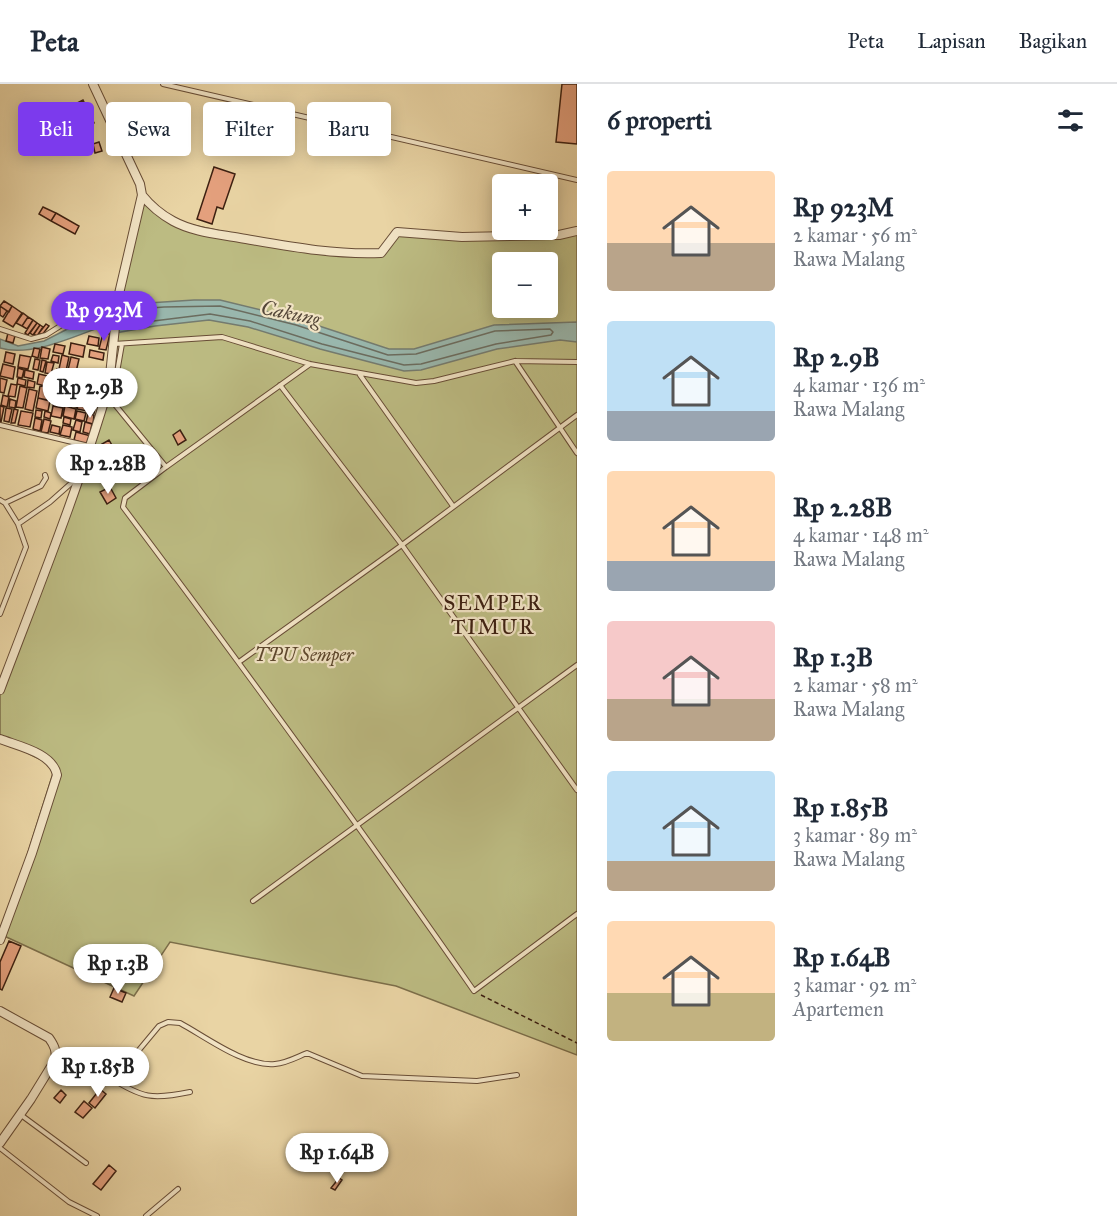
<!DOCTYPE html>
<html lang="id">
<meta charset="utf-8">
<style>
:root{--surface:#fff;--page:#f2f2f3;--text:#1f2937;--muted:#747a83;--line:#e0e1e3;--accent:#7c3aed}
body{margin:0;font-family:"IM FELL Great Primer",serif;background:var(--page);color:var(--text);height:100vh;display:flex;flex-direction:column;font-size:22px;white-space:nowrap}
*{box-sizing:border-box;margin:0}
p{font-size:20px;color:var(--muted)}
.icon{flex:none;width:33px;height:33px;fill:none;stroke:currentColor;stroke-width:2;stroke-linecap:round;stroke-linejoin:round}
.map{position:relative;flex:1;overflow:hidden}
.drawer{display:flex;flex-direction:column;background:var(--surface);width:540px}
.drawer>*{flex:none}
.banner{position:absolute;left:18px;top:18px;width:468px;height:54px;display:flex;gap:12px}
.controls{position:absolute;left:492px;top:90px;display:grid;gap:12px}
.controls a{display:grid;place-items:center;width:66px;height:66px;border-radius:6px;background:var(--surface);box-shadow:0 3px 15px #0003;font-size:30px}
.price{position:absolute;translate:-50% -51px;padding:0 14px;border-radius:21px;background:#fff;color:#222;font-size:20px;line-height:39px;filter:drop-shadow(0 2px 3px #0008)}
.price::after{content:'';position:absolute;left:50%;top:36px;width:18px;height:14px;margin-left:-9px;background:inherit;clip-path:polygon(0 0,100% 0,50% 100%)}
.price.selected{background:var(--accent);color:#fff}
ul{padding:0;list-style:none}
li{display:flex;align-items:center;gap:18px;height:150px;padding:0 30px}
li span{display:grid;place-items:center;flex:none;width:168px;height:120px;border-radius:6px;color:#555}
li>.icon{margin-inline-start:auto}
span .icon{width:72px;height:72px;fill:#fffc;stroke-width:1}
li b{font-size:26px}
h2{display:flex;justify-content:space-between;align-items:center;height:72px;padding:0 30px;font-size:26px}
.chip{padding:0 21px;border-radius:6px;background:var(--surface);box-shadow:0 3px 15px #0003;font-size:21px;line-height:54px}
.chip.selected{background:var(--accent);color:#fff}
header{display:flex;align-items:center;gap:36px;box-sizing:border-box;height:84px;padding:0 30px;background:var(--surface);border-bottom:2px solid var(--line)}
header strong{font-size:28px}
nav{display:flex;gap:33px;margin-inline-start:auto;font-size:21px}
main{display:flex;flex:1;min-height:0}
.map>svg:first-child{display:block}
</style>
<header>
<strong>Peta</strong>
<nav><a>Peta</a><a>Lapisan</a><a>Bagikan</a></nav>
</header>
<main>
<div class="map">
<svg width="577" height="1132" viewBox="0 0 577 1132">
<rect width="100%" height="100%" fill="#e9d4a4"/>
<filter id="stains"><feTurbulence type="fractalNoise" baseFrequency=".00333" numOctaves="4"/><feColorMatrix values="0 0 0 0 .2 0 0 0 0 .09 0 0 0 0 .02 0 0 0 .5 -.17"/></filter>
<radialGradient id="worn" r=".72"><stop offset=".6" stop-color="#630" stop-opacity="0"/><stop offset="1" stop-color="#630" stop-opacity=".3"/></radialGradient>
<!-- green -->
<path fill="#bcbb82" stroke="#7c6e4a" stroke-width="1.5" fill-rule="evenodd" d="M142 111 174 137 319 168 380 169 397 148 462 153 577 147V971L396 902 170 858 134 912 2 851 55 683 0 655V607L109 301 116 233ZM502 178H548V224H502Z"/>
<!-- water -->
<path fill="#99b7ad" stroke="#747b6f" stroke-width="1.5" d="M194 216H220L298 235 389 265H414L494 241 577 238V258L560 256 497 265 421 286 404 287 320 265 248 243 209 236 155 242 115 249 118 221Z
M109 229 115 231 114 242 109 240C79 250 32 274 0 264V255L18 262 44 257 89 234Z"/>
<g fill="none" stroke-linecap="round" stroke-linejoin="round">
<!-- shore -->
<path stroke="#6b6c5f" stroke-width="1.5" d="M121 241 210 230 250 237 322 260 404 281 421 280 496 260 551 251 553 248 550 245 495 247 416 270 388 271 296 241 220 222 164 223 126 226 122 234"/>
</g>
<!-- building -->
<path fill="#e4a07d" stroke="#3d2011" stroke-width="1.5" d="M562 0H577V60L556 58Z
M83 16 94 39 83 44 73 21Z
M118 30 134 34 132 42 116 38Z
M134 34 169 42 167 51 132 42Z
M227 56 240 60 237 71 224 67Z
M99 58 102 67 95 69 93 60Z
M214 83 235 90 223 125 217 123 212 140 197 135Z
M43 123 56 129 51 137 39 130Z
M56 129 79 142 75 150 51 137Z
M4 217 12 222 9 228 0 222Z
M0 222 7 227 3 233 0 231Z
M12 222 22 229 13 243 3 237Z
M23 229 28 233 22 242 16 239Z
M28 233 33 236 27 245 22 242Z
M33 236 37 239 28 251 25 249Z
M37 239 40 241 33 251 30 249Z
M46 240 49 242 42 251 39 249Z
M40 241 43 243 37 252 34 250Z
M8 249 15 252 13 259 6 257Z
M103 249 110 250 106 266 99 265Z
M89 252 99 254 98 262 87 260Z
M71 259 85 262 83 273 69 270Z
M55 260 65 262 63 270 53 268Z
M42 263 50 265 48 275 40 274Z
M34 264 40 265 38 274 32 272Z
M90 266 104 269 103 276 89 273Z
M6 268 15 270 13 280 4 278Z
M20 271 31 273 28 285 18 283Z
M53 271 59 272 58 279 51 277Z
M62 271 69 273 66 287 59 285Z
M71 273 79 275 76 288 68 286Z
M35 275 40 276 38 286 33 285Z
M42 276 46 277 43 288 40 287Z
M47 278 54 279 51 290 45 289Z
M3 280 15 283 13 295 0 292Z
M18 284 24 286 22 294 17 293Z
M57 285 74 289 73 297 55 293Z
M25 286 34 288 33 295 24 293Z
M39 290 52 293 50 303 37 300Z
M86 293 95 296 94 302 84 300Z
M0 294 7 296 4 309 0 308Z
M18 294 26 296 25 302 17 300Z
M28 296 35 298 34 304 27 303Z
M53 296 58 297 55 311 51 310Z
M60 296 69 298 66 312 57 310Z
M74 296 83 298 81 308 71 306Z
M11 300 17 301 15 313 8 312Z
M20 302 27 304 23 324 16 323Z
M40 302 50 304 47 316 38 314Z
M84 302 95 304 93 311 82 309Z
M29 305 37 307 33 327 25 325Z
M69 307 93 312 91 320 67 315Z
M3 311 9 313 7 323 1 321Z
M55 312 65 314 63 323 53 321Z
M38 314 50 317 48 327 36 324Z
M10 315 16 317 15 324 9 323Z
M66 315 77 317 76 323 65 320Z
M79 318 89 320 87 327 77 325Z
M91 320 96 321 94 329 89 328Z
M0 322 4 323 1 338 0 337Z
M53 322 63 324 61 334 51 332Z
M65 322 76 325 74 335 63 332Z
M6 324 12 325 9 338 4 337Z
M14 325 18 326 15 339H11Z
M36 326 42 327 41 334 35 333Z
M21 327 33 329 30 343 18 341Z
M45 327 51 329 50 335 44 333Z
M77 327 86 329 84 337 75 335Z
M88 330 94 331 93 340 86 338Z
M64 333 71 335 70 341 63 339Z
M35 334 42 336 40 347 33 345Z
M44 335 51 337 48 349 41 348Z
M76 336 82 338 80 348 73 346Z
M85 338 92 340 90 350 83 348Z
M52 341 60 343 59 350 50 348Z
M63 341 72 343 70 353 60 351Z
M180 346 186 356 178 361 173 351Z
M76 348 91 352 89 361 74 356Z
M109 356 113 363 106 367 102 360Z
M115 362 119 368 109 374 105 368Z
M117 371 125 386 116 391 108 376Z
M109 387 114 397 107 401 101 391Z
M110 403 116 414 107 420 100 408Z
M9 857 21 862 2 906 0 905V878Z
M114 904 126 909 122 918 110 913Z
M100 1005 106 1010 95 1024 89 1019Z
M61 1006 66 1011 60 1019 54 1014Z
M84 1017 92 1024 83 1034 75 1028Z
M109 1081 116 1087 101 1106 93 1100Z
M339 1094 342 1096 335 1106 331 1104Z"/>
<g fill="none" stroke-linecap="round" stroke-linejoin="round">
<!-- lane casing -->
<g stroke="#684d36" stroke-width="6">
<path id="lane" d="M163 0 577 96
M0 245 31 255 46 251 76 232 116 214
M114 260 222 253 310 280 416 299 434 297 515 277 577 278
M122 260 112 317 166 383
M515 277 577 369
M310 280 166 383 125 414 123 423C243 583 360 743 474 907L577 830
M360 291 453 422
M280 301 402 461 577 706
M0 341 89 362
M0 416 5 419 18 440 26 463 0 530
M5 419 41 402 46 394 45 391
M18 440 50 418 77 394
M239 578 402 461 577 331
M253 817 577 581
M56 966C80 972 93 997 119 990L159 942 168 938 180 939C206 953 245 983 275 980 287 979 297 973 307 969L362 992 477 997 517 991
M109 993C142 1014 152 1016 190 1008
M21 1031 86 1079
M0 1064 69 1118 97 1132
M146 1132 178 1105"/>
</g>
<!-- street casing -->
<g stroke="#684d36" stroke-width="10">
<path id="street" d="M142 111C150 121 162 131 173 137 193 148 218 150 240 154 287 162 332 171 381 169L397 148 462 153 559 151 577 147
M0 606C38 505 79 404 109 301L118 214 142 111 140 100 93 0
M0 655C18 662 53 669 57 691L32 769 0 856
M0 927 49 954C54 961 57 967 55 976L31 1015 0 1059"/>
</g>
<!-- path -->
<path stroke="#3d2011" stroke-width="1.5" stroke-dasharray="4.5 3" stroke-linecap="butt" d="M481 911 577 959"/>
<!-- lane -->
<use href="#lane" stroke="#f1e3c4" stroke-width="4"/>
<!-- street -->
<use href="#street" stroke="#f1e3c4" stroke-width="8"/>
</g>
<g text-anchor="middle" dominant-baseline="central" stroke-width="4.5" stroke-linejoin="round" paint-order="stroke">
<!-- park labels -->
<g font-size="18" font-style="italic" fill="#5d472d" stroke="#f1e3c4">
<text x="304" y="571">TPU Semper</text>
</g>
<!-- water labels -->
<g font-size="20" font-style="italic" fill="#544638" stroke="#f1e3c4">
<text transform="translate(291 229) rotate(12)">Cakung</text>
</g>
<!-- quarter labels -->
<g font-size="21" letter-spacing="1.5" fill="#3d2011" stroke="#f1e3c4">
<text x="493" y="519">SEMPER<tspan x="493" dy="24">TIMUR</tspan></text>
</g>
</g>
<rect width="100%" height="100%" filter="url(#stains)"/>
<rect width="100%" height="100%" fill="url(#worn)"/>
</svg>
<div class="controls">
<a>+</a>
<a>−</a>
</div>
<b class="price selected" style="left:104px;top:258px">Rp 923M</b>
<b class="price" style="left:90px;top:335px">Rp 2.9B</b>
<b class="price" style="left:108px;top:411px">Rp 2.28B</b>
<b class="price" style="left:118px;top:911px">Rp 1.3B</b>
<b class="price" style="left:98px;top:1014px">Rp 1.85B</b>
<b class="price" style="left:337px;top:1100px">Rp 1.64B</b>
<div class="banner">
<a class="chip selected">Beli</a>
<a class="chip">Sewa</a>
<a class="chip">Filter</a>
<a class="chip">Baru</a>
</div>
</div>
<section class="drawer">
<h2>6 properti<svg class="icon" aria-label="filters" viewBox="0 0 24 24"><path d="M4 7h16M4 17h16"/><circle cx="9" cy="7" r="2"/><circle cx="15" cy="17" r="2"/></svg></h2>
<ul>
<li><span style="background:linear-gradient(#ffd9b3 60%,#b9a48a 0)"><svg class="icon" aria-label="home" viewBox="0 0 24 24"><path d="M3 11l9-7 9 7M6 9v11h12V9"/></svg></span><div><b>Rp 923M</b><p>2 kamar · 56 m²</p><p>Rawa Malang</p></div></li>
<li><span style="background:linear-gradient(#bfe0f5 75%,#9aa5b1 0)"><svg class="icon" aria-label="home" viewBox="0 0 24 24"><path d="M3 11l9-7 9 7M6 9v11h12V9"/></svg></span><div><b>Rp 2.9B</b><p>4 kamar · 136 m²</p><p>Rawa Malang</p></div></li>
<li><span style="background:linear-gradient(#ffd9b3 75%,#9aa5b1 0)"><svg class="icon" aria-label="home" viewBox="0 0 24 24"><path d="M3 11l9-7 9 7M6 9v11h12V9"/></svg></span><div><b>Rp 2.28B</b><p>4 kamar · 148 m²</p><p>Rawa Malang</p></div></li>
<li><span style="background:linear-gradient(#f6c9c9 65%,#b9a48a 0)"><svg class="icon" aria-label="home" viewBox="0 0 24 24"><path d="M3 11l9-7 9 7M6 9v11h12V9"/></svg></span><div><b>Rp 1.3B</b><p>2 kamar · 58 m²</p><p>Rawa Malang</p></div></li>
<li><span style="background:linear-gradient(#bfe0f5 75%,#b9a48a 0)"><svg class="icon" aria-label="home" viewBox="0 0 24 24"><path d="M3 11l9-7 9 7M6 9v11h12V9"/></svg></span><div><b>Rp 1.85B</b><p>3 kamar · 89 m²</p><p>Rawa Malang</p></div></li>
<li><span style="background:linear-gradient(#ffd9b3 60%,#c2b280 0)"><svg class="icon" aria-label="home" viewBox="0 0 24 24"><path d="M3 11l9-7 9 7M6 9v11h12V9"/></svg></span><div><b>Rp 1.64B</b><p>3 kamar · 92 m²</p><p>Apartemen</p></div></li>
</ul>
</section>
</main>
